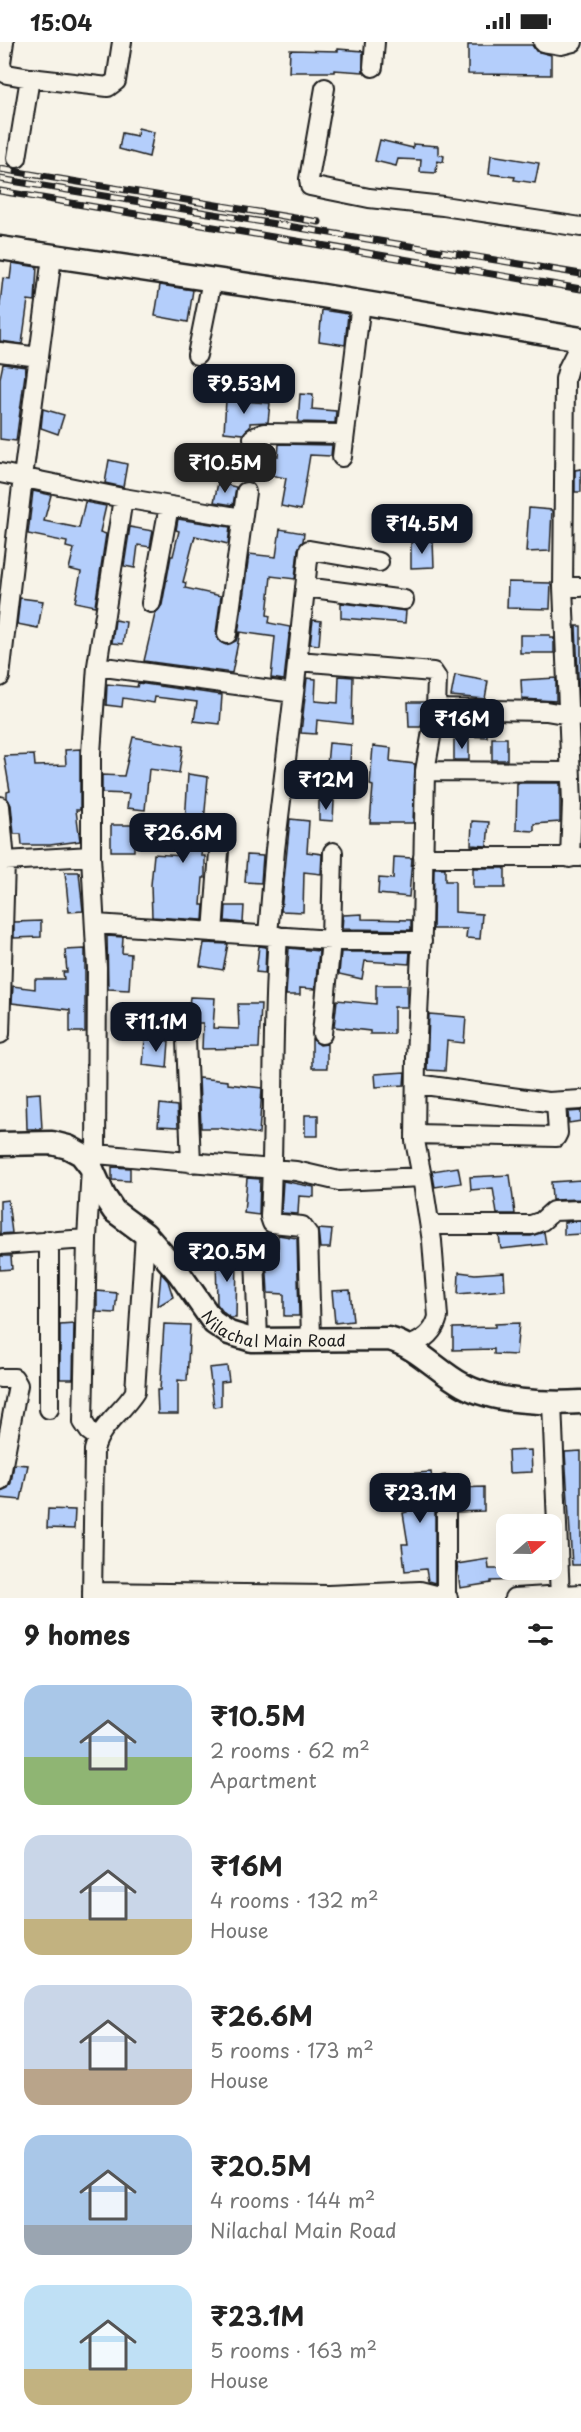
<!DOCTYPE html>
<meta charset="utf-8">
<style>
:root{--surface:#fff;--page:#f6f6f6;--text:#222;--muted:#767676;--accent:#111827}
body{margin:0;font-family:"Playpen Sans",sans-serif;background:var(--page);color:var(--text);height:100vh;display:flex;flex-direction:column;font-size:22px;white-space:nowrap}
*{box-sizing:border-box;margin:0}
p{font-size:20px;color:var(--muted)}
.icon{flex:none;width:33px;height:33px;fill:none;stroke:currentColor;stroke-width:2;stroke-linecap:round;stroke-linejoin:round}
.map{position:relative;height:1556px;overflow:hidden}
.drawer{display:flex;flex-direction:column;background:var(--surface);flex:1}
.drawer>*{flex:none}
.needle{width:39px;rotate:70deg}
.controls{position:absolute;left:496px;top:1472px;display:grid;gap:12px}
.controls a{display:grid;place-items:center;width:66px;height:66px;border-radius:12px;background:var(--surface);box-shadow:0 6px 24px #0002;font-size:30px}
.price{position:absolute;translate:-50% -51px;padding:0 14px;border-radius:12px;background:var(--accent);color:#fff;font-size:20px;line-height:39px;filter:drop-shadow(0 2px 3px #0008)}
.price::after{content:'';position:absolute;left:50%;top:36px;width:18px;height:14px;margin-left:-9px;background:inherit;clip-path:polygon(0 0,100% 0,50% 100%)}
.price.current{background:#222;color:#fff}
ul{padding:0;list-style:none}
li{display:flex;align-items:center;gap:18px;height:150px;padding:0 24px}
li span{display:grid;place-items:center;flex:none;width:168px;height:120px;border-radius:18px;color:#555}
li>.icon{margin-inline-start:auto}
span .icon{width:72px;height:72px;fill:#fffc;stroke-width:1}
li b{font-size:26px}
h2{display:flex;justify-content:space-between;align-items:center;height:72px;padding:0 24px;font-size:26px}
.status{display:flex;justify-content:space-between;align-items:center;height:42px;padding:0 30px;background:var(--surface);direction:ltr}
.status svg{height:16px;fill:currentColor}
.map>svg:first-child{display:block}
</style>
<div class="status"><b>15:04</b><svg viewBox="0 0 49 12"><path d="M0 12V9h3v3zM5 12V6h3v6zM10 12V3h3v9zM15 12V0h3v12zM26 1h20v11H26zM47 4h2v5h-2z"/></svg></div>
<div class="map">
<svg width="581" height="1556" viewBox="0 0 581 1556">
<rect width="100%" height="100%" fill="#f7f3e8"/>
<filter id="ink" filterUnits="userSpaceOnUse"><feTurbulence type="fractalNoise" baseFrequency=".0167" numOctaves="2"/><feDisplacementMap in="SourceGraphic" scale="12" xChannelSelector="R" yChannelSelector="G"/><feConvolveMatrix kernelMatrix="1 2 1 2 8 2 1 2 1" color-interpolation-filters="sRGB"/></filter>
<g filter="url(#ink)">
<!-- building -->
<path fill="#b4cefb" stroke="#1c1c1c" stroke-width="1.5" d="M468 3H532L536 9 551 13V33L468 32Z
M338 7 363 9V30L334 28V30H289L290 8 338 9Z
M138 86 154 90 149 115 119 107 122 91 137 94Z
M380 98 413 106V102L438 104V112L444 114 443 120 437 119 436 131 420 130 421 118 398 117 396 124 375 119Z
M491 113 539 121 535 141 514 138 515 135 489 132Z
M12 221 37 225 35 259 28 258 22 302 0 299V262L3 236 10 237Z
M160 243 193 248 188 280 155 274Z
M322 268 348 272 345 303 319 299Z
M3 322 26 325 16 399 0 397V336Z
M300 352 313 353 312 367 336 369 335 381 298 380Z
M226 358 270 361 268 380 250 381V385L243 392 224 390Z
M43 367 64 373 58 392 41 386Z
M279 402 332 403 331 414 310 413 301 468 281 464 286 436 254 430 258 410 278 414Z
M109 418 127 422 123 445 105 441Z
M581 427V450H575V428Z
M218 441 236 445 233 463 214 460Z
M33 449 51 453 44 479 79 486 85 460 106 464 100 490 106 492 95 564 75 560 81 530 69 527 74 507 66 505 67 500 28 492Z
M529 466 552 468 550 509 526 510Z
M178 477 230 485 228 502 195 494 183 540 186 541 185 546 221 554 216 591 220 600 226 603 236 599 238 593 249 512 276 515 280 487 304 491 303 499 298 507 295 537 271 534 267 573 270 574 269 581 290 585 284 638 271 636 275 595 240 590 232 631 144 619 155 572 162 563 171 514H173L179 489 176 488Z
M130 485 153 489 150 505 138 503 135 526 124 524Z
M433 499 434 525 411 526V500Z
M508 540 551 541 550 567 507 566Z
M20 556 43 559 38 586 17 582Z
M341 561 406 569 405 581 341 576Z
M115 578 126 580 123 602 112 601Z
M313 578 321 579 319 603 310 602Z
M576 584H581V657H579Z
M520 593H550V596H554V611H520Z
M455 633 488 639 485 657 451 654Z
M339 634 353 635 352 682 317 678 316 692 301 691 307 636 316 637 315 659 338 661Z
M556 636V659L522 657 521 638Z
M138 641 222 653 220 682 194 679 197 660 155 655 154 661 123 656 122 665 106 663 107 642 137 645Z
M408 660H425L421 685H409Z
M468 679H487V695L468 694Z
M133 695 183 704 179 731 149 727 145 768 127 766 129 752 102 751V733L124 734Z
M492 696H507V718H492Z
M454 698H469V718H454Z
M329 701 351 703 348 753 331 750 334 735 326 734Z
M373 704 391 706 390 719 415 722 413 781H370L373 744 370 743Z
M80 707V768H76L80 799 50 803H22L21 792H14L11 763 7 756V750L10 749 4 714 34 713 35 724 66 723 65 708Z
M188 732 208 735 201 814H205V836H203L201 863H204L203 878 152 875 151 843 154 812 183 814Z
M517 741H560V780L534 782V789L516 788Z
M319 759H334L333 779 319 778Z
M290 777 309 779 307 810 322 812 321 832 304 830 303 870 281 869Z
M472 779 489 780 487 804 471 803Z
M111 783H134V809H111Z
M247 813 263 814 261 841 245 840Z
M394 815 412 816 409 855 378 852 379 836 393 837Z
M434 826H445V839H455V870L482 872 480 897 466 896 467 887H433Z
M473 826H505V846H473Z
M65 830H79L83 869 69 870Z
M226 864H244L243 881 225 879Z
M362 872V877L411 878V888L342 887 343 873Z
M41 879V895L14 896V880Z
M107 894 123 895 122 911 131 912 129 948 108 947Z
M204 901 228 902 223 928 200 924Z
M259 904 266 905 265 931 256 930Z
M289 906 319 909 315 947 300 946V953H286Z
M85 907V990H70V968L12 961 13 944 35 947V937H64L63 930H67L65 908Z
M341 910H410L409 922 365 919 362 937 339 932Z
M376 943H407V965H394V992H370V989L334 985 337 958 376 962Z
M190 955 215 956 213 986 239 987 238 962H261L259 1006 202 1007 203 981H197L195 968 189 963Z
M429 972 466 975 464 1001 447 999 445 1029 427 1028Z
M145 996 169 999 167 1026 143 1023Z
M312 997 320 1003 327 1002V1026H312Z
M405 1030 404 1043 376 1045 375 1032Z
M199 1036 228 1039V1042L262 1046 259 1092 219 1086H201Z
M40 1051 42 1087H27L26 1052Z
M160 1062 177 1064 178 1085 158 1084Z
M581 1069V1079L569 1081 568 1070Z
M305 1073H318V1094H305Z
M112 1125 130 1126V1139L112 1138Z
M458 1125 461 1141 435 1145 432 1129Z
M510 1133 515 1172H497L493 1146 471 1148 470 1135Z
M247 1136 260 1137 259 1173 244 1171Z
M581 1138V1157L552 1158 551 1140Z
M283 1139 314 1145V1155L299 1154 298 1172 281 1171Z
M8 1158 12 1191 0 1192V1159Z
M581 1179V1192L564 1193V1180Z
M318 1187 332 1188 330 1206H320Z
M544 1190 546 1202 501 1207 499 1194H531Z
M278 1193 297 1196 299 1274H284V1252L268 1251 266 1214 261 1205 278 1207Z
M216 1212H237L236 1276H231L224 1271 217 1262Z
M0 1214H11L12 1227 0 1228Z
M459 1230 475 1232 504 1230 505 1248 458 1252Z
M161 1231 168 1239 173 1255 158 1264Z
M350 1248 353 1279 335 1281 332 1249Z
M97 1249 117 1251 115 1271 97 1270Z
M519 1281 516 1313 494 1312V1307L453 1308V1286L495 1285V1282Z
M74 1282 73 1337H60V1283Z
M164 1282 190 1283 187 1339 178 1338V1372H158L157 1348H160Z
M227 1324 229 1339 221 1340V1364L214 1365 209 1326Z
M531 1408 532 1430 509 1431 508 1409Z
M581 1409V1523H572L565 1410Z
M14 1422 28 1423 21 1458 0 1456 1 1449 8 1446 11 1441Z
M431 1430 433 1446H435V1541L428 1539 426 1527 405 1529 402 1502H408L403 1471 407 1470 404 1432Z
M484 1445V1469L457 1470V1446Z
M48 1467 75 1468 74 1487 47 1486Z
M488 1517 489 1527H543V1537L491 1539V1541L460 1546 457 1522Z"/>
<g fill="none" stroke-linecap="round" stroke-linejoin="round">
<!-- minor casing -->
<g stroke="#1c1c1c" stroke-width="22">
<path id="minor" d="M4 0 1 21 3 30 7 32 30 36 17 116
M543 0 561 3 573 0
M373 25 375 0
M30 36 108 45 116 39 122 0
M325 46 309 137 310 144 369 156 443 164 581 185
M581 300 568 326 565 337 563 545H581
M0 310 39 315
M197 313 212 238
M253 396 264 391 344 392
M342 415 361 261
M0 431 123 456 97 624 91 711V814L97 926 96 1112 91 1125 87 1197 0 1203
M123 456 242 476
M305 545 404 558
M563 545 572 761 570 816
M151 561 169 464
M227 592 246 450
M298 619 433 630 437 636 436 667
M97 624 294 651 309 508 379 520
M0 635 23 435 52 215
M425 729 570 730
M0 764 5 819 0 992
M423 815H580
M5 819 91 814
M96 882 346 899H422
M213 890 219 810
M268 893 275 808 294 651
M278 894C271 988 275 1082 270 1175L272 1181 302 1184 308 1192 311 1296
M185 973 191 1121
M322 992 331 898 333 810
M417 1042 548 1060 581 1058
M415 1092 556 1095 558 1091 556 1060
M96 1112 296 1129 339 1139 422 1135 415 1099 416 1015 422 889 425 729 436 667 546 669 581 675
M430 1183H531L542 1179 553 1169 581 1168
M87 1197 83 1380 89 1389 97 1395
M49 1198V1367
M255 1214 258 1298
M408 1304C423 1299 434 1291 438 1275L432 1199 422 1135
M0 1336H14L18 1343 0 1438
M552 1361 560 1556
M446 1443V1556
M92 1550 328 1553 420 1549 448 1556
M92 1556 94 1408C100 1383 122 1371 135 1350L145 1192
M514 1556 581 1552"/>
</g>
<!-- tertiary casing -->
<g stroke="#1c1c1c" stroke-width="27">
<g id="tertiary">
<path d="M0 206 323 254 581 297"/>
<path id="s1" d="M0 1102 52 1101 68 1105 81 1112 91 1125 104 1154 114 1169 145 1192 179 1231 214 1281 229 1291 252 1298 389 1297C418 1305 437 1329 463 1343 493 1360 547 1362 581 1360"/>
</g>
</g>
<!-- minor -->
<use href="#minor" stroke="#f7f3e8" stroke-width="18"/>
<!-- tertiary -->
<use href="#tertiary" stroke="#f7f3e8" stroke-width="22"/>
<!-- rail casing -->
<g stroke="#1c1c1c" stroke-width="7">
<path id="rail" d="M0 127 319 180
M0 137 581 232
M0 149 581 247"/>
</g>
<!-- rail -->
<use href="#rail" stroke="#f7f3e8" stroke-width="4.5" stroke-dasharray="14" stroke-linecap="butt"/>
</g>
</g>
<g text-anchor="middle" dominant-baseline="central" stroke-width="6" stroke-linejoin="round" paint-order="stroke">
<!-- street labels -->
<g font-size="16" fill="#1c1c1c" stroke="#f7f3e8">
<text stroke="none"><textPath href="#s1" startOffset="362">Nilachal Main Road</textPath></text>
</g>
</g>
</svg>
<div class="controls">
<a><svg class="needle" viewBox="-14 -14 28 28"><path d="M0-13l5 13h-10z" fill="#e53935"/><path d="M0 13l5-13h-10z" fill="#767676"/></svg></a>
</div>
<b class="price" style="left:244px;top:373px">₹9.53M</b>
<b class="price current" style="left:225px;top:452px">₹10.5M</b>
<b class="price" style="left:422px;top:513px">₹14.5M</b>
<b class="price" style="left:462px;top:708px">₹16M</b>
<b class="price" style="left:326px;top:769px">₹12M</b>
<b class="price" style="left:183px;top:822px">₹26.6M</b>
<b class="price" style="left:156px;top:1011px">₹11.1M</b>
<b class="price" style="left:227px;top:1241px">₹20.5M</b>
<b class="price" style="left:420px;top:1482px">₹23.1M</b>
</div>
<section class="drawer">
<h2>9 homes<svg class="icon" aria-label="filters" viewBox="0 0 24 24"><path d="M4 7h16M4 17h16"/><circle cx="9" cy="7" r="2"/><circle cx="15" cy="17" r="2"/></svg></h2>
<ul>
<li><span style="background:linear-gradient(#a9c7e8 60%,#8fb573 0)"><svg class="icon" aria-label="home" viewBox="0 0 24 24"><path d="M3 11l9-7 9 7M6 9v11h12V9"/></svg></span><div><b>₹10.5M</b><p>2 rooms · 62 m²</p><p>Apartment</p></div></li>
<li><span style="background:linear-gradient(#c9d6e8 70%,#c2b280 0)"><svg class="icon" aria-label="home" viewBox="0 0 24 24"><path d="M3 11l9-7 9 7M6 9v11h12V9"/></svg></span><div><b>₹16M</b><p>4 rooms · 132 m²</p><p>House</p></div></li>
<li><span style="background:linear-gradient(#c9d6e8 70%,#b9a48a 0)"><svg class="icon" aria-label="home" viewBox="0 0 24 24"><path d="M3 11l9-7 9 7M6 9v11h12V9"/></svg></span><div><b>₹26.6M</b><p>5 rooms · 173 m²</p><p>House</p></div></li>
<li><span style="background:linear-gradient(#a9c7e8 75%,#9aa5b1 0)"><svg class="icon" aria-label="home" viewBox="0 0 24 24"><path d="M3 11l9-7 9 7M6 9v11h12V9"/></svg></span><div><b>₹20.5M</b><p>4 rooms · 144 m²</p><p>Nilachal Main Road</p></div></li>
<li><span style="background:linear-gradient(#bfe0f5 70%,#c2b280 0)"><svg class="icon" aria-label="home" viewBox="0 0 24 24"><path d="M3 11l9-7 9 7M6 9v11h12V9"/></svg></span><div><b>₹23.1M</b><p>5 rooms · 163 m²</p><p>House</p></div></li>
</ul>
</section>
